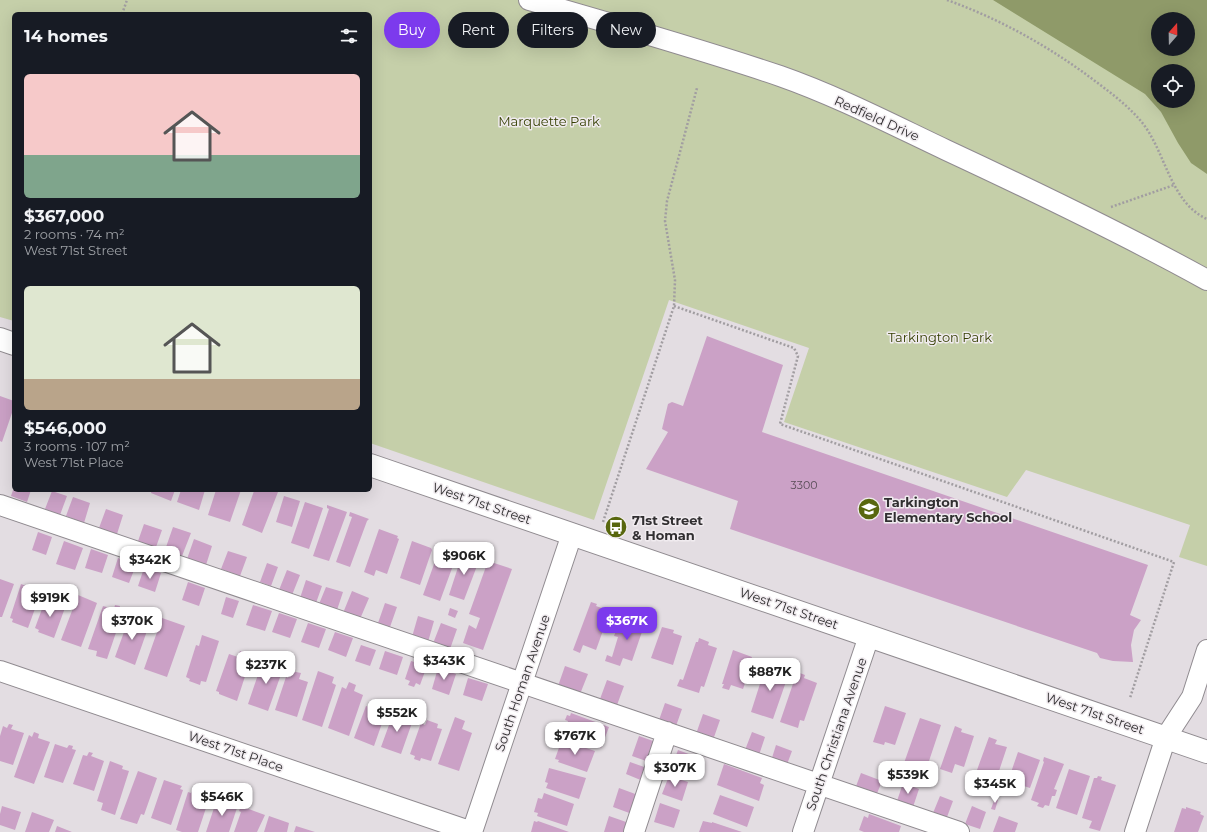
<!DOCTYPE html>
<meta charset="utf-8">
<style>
:root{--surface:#171b24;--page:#242831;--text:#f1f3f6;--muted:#9ea1a6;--accent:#7c3aed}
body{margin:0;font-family:Montserrat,sans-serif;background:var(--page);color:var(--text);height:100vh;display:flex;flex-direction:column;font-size:15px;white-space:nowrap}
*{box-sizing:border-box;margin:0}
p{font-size:13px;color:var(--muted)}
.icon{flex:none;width:22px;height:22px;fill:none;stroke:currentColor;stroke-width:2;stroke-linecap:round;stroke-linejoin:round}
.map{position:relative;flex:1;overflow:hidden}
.panel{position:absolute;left:12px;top:12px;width:360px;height:480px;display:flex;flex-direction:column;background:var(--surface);border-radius:6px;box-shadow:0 4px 16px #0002}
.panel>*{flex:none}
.guide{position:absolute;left:384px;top:12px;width:380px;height:36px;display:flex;gap:8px}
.needle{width:26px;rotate:20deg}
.controls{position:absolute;left:1151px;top:12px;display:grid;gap:8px}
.controls a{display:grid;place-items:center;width:44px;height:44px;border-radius:50%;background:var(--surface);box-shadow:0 4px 16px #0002;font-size:20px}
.price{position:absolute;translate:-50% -34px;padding:0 9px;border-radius:8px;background:#fff;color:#222;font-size:13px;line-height:26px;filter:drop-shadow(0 1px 2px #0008)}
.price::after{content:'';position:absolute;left:50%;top:24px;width:12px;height:9px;margin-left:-6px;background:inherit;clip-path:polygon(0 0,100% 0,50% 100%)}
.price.current{background:var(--accent);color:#fff}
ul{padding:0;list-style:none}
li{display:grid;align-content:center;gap:8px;height:212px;padding:0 12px}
li span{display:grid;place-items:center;height:124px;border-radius:6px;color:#555}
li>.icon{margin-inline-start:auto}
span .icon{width:72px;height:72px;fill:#fffc;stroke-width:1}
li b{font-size:17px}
h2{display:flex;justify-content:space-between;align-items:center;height:48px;padding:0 12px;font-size:17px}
.chip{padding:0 14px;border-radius:18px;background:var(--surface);box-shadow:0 4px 16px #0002;font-size:14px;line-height:36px}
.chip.current{background:var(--accent);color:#fff}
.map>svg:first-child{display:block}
</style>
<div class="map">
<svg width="1207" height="832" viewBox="0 0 1207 832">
<rect width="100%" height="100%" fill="#e3dde2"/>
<!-- green -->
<path fill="#c5cfa9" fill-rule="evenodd" d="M0 0H1207V566L1179 557 1190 525 1026 470 1007 497 784 422 809 348 669 300 594 520 370 443V14H14V321L0 317ZM1158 19H1188V49H1158ZM1158 71H1188V101H1158Z"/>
<!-- water -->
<path fill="#8f9a69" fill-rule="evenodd" d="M993 0H1207V174L1191 163 1178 143 1161 112 1145 94ZM1158 19H1188V49H1158ZM1158 71H1188V101H1158Z"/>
<!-- building -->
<path fill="#cba1c6" d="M707 336 783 365 762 432 1148 565 1130 615 1141 620 1134 630 1131 645 1133 662 1113 661 1100 658 1097 653 730 529 738 501 646 469 668 432 662 429 668 404 672 402 683 406Z
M0 396 14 401V407L2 442 0 441Z
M13 490H31L27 502 11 496Z
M152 490H175L171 501 151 493Z
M181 490H205L199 510 177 502Z
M216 490H241L230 522 208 515Z
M251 490 278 492 262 533 242 525 254 491Z
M52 491 67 496 60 515 45 509Z
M284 496 300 501 292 527 276 522Z
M73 497 90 503 84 523 66 516Z
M305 502 323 508 309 549 291 543Z
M327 505 347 512 329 561 313 556 329 509 327 508Z
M106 509 123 515 117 534 99 528Z
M350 512 369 519 367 521 350 567 336 562 352 517 349 516Z
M144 524 162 530 155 550 137 544Z
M173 527 191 533 182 556 165 550Z
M379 529 398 536 397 538 399 539 387 574 376 570 374 576 364 572Z
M38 532 52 537 46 555 32 550Z
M194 539 212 546 206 565 187 559Z
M64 541 83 548 75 570 56 564Z
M412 541 431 548 432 550 420 585 400 578Z
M438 545 458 552 440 601 423 595 438 553 436 552Z
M91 549 108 555 102 573 85 568Z
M228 551 247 557 240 576 221 569Z
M461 553 480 558 464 600 449 595 461 558 459 557Z
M118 558 136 565 129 583 112 577Z
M488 561 512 569 483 650 463 643 469 625 476 629 480 618 469 614Z
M267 563 278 567 271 586 260 582Z
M144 568 161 573 155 592 138 586Z
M287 570 300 575 292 595 279 590Z
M0 579 14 584 2 617H0Z
M306 580 322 586 316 603 300 598Z
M188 582 205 588 199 606 182 600Z
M21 584 41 592 28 628 12 622 13 619 10 618Z
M326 587 343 592 337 610 319 604Z
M352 591 369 598 360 619 343 613Z
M78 595 97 603 81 647 61 640Z
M226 597 239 601 233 618 221 614Z
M46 598 66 605 54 638 38 632 39 630 35 628Z
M591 602 597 604 596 606 610 611 596 650 583 645 580 653 573 650Z
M385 603 397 607 390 627 378 623Z
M115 605 120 606 119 610 123 612 107 659 96 656 97 651 88 649 103 606 114 609Z
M253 605 272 611 265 631 246 625Z
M450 608 458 611 455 618 448 615Z
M279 613 297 619 290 638 272 632Z
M137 616 144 619 142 625 148 628 135 665 115 657 128 621 135 624Z
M418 616 434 621 428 642 412 637Z
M625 617 645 623 632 661 623 658 620 666 605 661 607 655 612 657 618 637 614 636 616 631 620 633Z
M162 618 185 626 167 677 144 669Z
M308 623 326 629 319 648 301 642Z
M441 623 457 629 449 652 432 646Z
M662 627 674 630 673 633 682 636 673 665 651 658Z
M335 632 353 638 346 657 328 650Z
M202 635 219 641 206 682 201 681 200 685 189 681 190 679 186 677 196 645 199 646Z
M699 638 709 642 708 645 717 648 704 687 701 686 699 693 677 686 680 679 683 680 696 642H698Z
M361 645 376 650 370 666 355 661Z
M733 650 752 657 751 660 753 661 743 689 731 685 729 690 722 688 724 684H722Z
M240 651 244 652 242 658 250 661 237 701 219 694V692L216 691 229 654 238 657Z
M385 651 403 657 397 675 379 669Z
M263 660 284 666 268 711 248 704Z
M411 661 427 666 420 685 416 683 414 687 408 685 410 681 405 679Z
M766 665 789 673 773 719 751 712Z
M565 666 588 674 580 694 558 686Z
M438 668 456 674 449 695 432 689Z
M291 671 301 673 299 679 308 682 297 717 275 710 286 677 288 678Z
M318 671 334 677 332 683 336 685 322 727 302 720Z
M797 672 805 675 804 678 817 683 804 721 800 720 798 728 780 722Z
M468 678 488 684 482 701 463 695Z
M607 680 624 686 617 705 600 699Z
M349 682 356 685 354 691 363 695 349 736 328 728 342 687 346 689Z
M665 703 682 709 676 726 659 720Z
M366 706 386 712 374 746 354 738Z
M885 706 906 713 895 745 885 742 884 745 873 742Z
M403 711 410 713 408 718 413 720 401 754 381 747 393 714 401 718Z
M571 713 609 727 601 748 567 736V734L564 732 568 721 565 720 567 715 570 716Z
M703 714 720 720 713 740 696 734Z
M455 717 465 721 462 729 472 733 459 771 438 764Z
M920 718 941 725 926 770 904 763Z
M427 720 438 724 437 728 442 729 431 761 421 758 420 761 414 759 415 756 410 754 421 723 425 725Z
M9 724 13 725 11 729 24 733 13 765 0 761V736L3 726 7 728Z
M955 726 962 729 961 732 974 736 964 767 955 764 952 773 940 769Z
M34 732 39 734 38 738 50 742 34 784 14 777 29 735 32 737Z
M752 732 765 737 759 755 745 750Z
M639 736 656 742 649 762 632 756Z
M989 737 997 740 995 744 1007 747 997 777 989 774 985 785 973 781Z
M565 741 595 751 587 772 558 762 559 760 555 759 561 742 564 743Z
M55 744 67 748 69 745 73 746 72 749 76 750 63 783 44 777Z
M776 745 792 751 786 767 771 761Z
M678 750 697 757 689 778 670 771Z
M89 752 93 753 91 756 104 761 94 791 73 784 83 755 87 756Z
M1018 752 1040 760 1030 788 1008 781Z
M1044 757 1064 764 1054 789 1057 790 1055 796H1052L1049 806 1045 805 1043 808 1037 806 1039 803 1031 800 1044 762 1043 761Z
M110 761 123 766 122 769 129 771 115 815 101 810 103 803 97 801Z
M630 762 647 768 643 781 626 774Z
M724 764 762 778 760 783 764 785 759 801 717 785Z
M549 768 586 778 579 799 546 788 548 783 545 782Z
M1069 769 1090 776 1077 815 1056 808Z
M138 771 157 778 144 815 141 814 137 824 120 819Z
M861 773 882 781 876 796 855 789Z
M669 776 688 782 682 801 662 794Z
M1098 776 1102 777 1101 780 1116 785 1100 831 1089 828 1092 821 1082 818 1094 778H1097Z
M164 780 182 786 180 789 183 790 171 825 151 818Z
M903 783 919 789 913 807 897 801Z
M619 788 638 795 632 814 613 807Z
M192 790 210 796 198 832H182L176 830 188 792 191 793Z
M544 793 574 804 567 826 537 816 538 813 534 812 538 798 542 799Z
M720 795 754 807 747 827 713 814Z
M940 796 953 801 947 817 933 813Z
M995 798 998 800 995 810 991 809Z
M217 799 235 805 234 807 237 808 229 832H206Z
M660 803 680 810 674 828 654 822Z
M2 806 21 812 15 830 0 825V814Z
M241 806 265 815 257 832H234L241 812 239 811Z
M972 806 986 812 980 829 965 824Z
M1186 807 1201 812 1200 814 1204 816 1198 832H1174L1182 808 1186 809Z
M32 812 54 820 49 832H25Z
M869 814 901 826 899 832H864L859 830 864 816 868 818Z
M269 816 289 823 287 832H264Z
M609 816 629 823 626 832H604Z
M999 816 1018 823 1015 832H993Z
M534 821 537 822 538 821 569 832H531Z
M703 821 712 823V822L742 832H699Z
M57 826 72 832H55Z
M296 826 315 832H294Z"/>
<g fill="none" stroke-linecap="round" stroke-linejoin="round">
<!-- minor casing -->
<g stroke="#908b90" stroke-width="22">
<path id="minor" d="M529 0C613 24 697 48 780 76 837 96 891 124 946 150 1034 191 1122 233 1207 280
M0 505 959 832
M0 671 472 832 572 534
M634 832 667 732
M803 832 869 636
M1135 832 1166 737 1192 697 1207 650"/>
</g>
<!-- major casing -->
<g stroke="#908b90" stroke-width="24">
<path id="major" d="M0 339 14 344
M370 465 1207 752"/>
</g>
<!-- path -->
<path stroke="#a19da1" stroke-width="2.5" stroke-dasharray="2 2" stroke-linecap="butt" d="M947 0C1000 19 1050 47 1095 81 1111 93 1127 105 1140 120 1166 150 1169 202 1207 219
M122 14 127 0
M1111 207 1174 185
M674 306 794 348 798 356 780 424 1174 562 1130 698
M13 312 14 311
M603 522 674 306 675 280 665 221 667 201 697 88"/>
<!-- minor -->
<use href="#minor" stroke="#fff" stroke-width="20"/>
<!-- major -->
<use href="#major" stroke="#fff" stroke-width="22"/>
</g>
<!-- icons -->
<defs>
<g id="school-disc" transform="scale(1.15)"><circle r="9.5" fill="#58670e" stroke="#f0ebef"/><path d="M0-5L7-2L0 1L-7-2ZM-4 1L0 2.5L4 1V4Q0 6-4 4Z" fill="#fff"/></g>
<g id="bus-disc" transform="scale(1.15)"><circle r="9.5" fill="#58670e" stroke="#f0ebef"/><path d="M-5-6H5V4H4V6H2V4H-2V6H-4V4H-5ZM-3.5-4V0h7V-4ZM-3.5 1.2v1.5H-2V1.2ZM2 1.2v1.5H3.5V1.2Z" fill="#fff"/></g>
</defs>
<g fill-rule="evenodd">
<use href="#school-disc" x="869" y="509"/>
<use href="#bus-disc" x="616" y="527"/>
</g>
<g text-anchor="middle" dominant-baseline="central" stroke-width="3" stroke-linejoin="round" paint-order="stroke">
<!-- number labels -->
<g font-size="11" fill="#584c56">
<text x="804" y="485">3300</text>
</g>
<!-- street labels -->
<g font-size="13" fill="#312f31" stroke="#f0ebef">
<text transform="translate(877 118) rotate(24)">Redfield Drive</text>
<text transform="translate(482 503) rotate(19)">West 71st Street</text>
<text transform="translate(789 608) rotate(19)">West 71st Street</text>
<text transform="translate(522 683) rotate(-71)">South Homan Avenue</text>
<text transform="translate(1095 713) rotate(19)">West 71st Street</text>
<text transform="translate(836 734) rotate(-71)">South Christiana Avenue</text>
<text transform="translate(236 751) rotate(19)">West 71st Place</text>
</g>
<!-- park labels -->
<g font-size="13" fill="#353f02" stroke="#f0ebef">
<text x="549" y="121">Marquette Park</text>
<text x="940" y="337">Tarkington Park</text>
</g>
<!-- poi labels -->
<g font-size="13" font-weight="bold" fill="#312f31" stroke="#f0ebef" text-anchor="start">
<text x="884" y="502">Tarkington<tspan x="884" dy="15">Elementary School</tspan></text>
<text x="632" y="520">71st Street<tspan x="632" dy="15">&amp; Homan</tspan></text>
</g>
</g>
</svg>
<div class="controls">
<a><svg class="needle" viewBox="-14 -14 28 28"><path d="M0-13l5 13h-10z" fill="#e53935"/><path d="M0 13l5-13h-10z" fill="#9ea1a6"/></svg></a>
<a><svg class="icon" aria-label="locate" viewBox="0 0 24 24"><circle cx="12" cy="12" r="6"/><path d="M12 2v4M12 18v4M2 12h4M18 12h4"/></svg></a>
</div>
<b class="price" style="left:464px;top:576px">$906K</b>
<b class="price" style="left:150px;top:580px">$342K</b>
<b class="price" style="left:50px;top:618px">$919K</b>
<b class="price" style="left:132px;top:641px">$370K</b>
<b class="price current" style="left:627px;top:641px">$367K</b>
<b class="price" style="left:444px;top:681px">$343K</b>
<b class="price" style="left:266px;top:685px">$237K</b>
<b class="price" style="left:770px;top:692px">$887K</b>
<b class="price" style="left:397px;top:733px">$552K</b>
<b class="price" style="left:575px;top:756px">$767K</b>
<b class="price" style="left:675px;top:788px">$307K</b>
<b class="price" style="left:908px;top:795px">$539K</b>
<b class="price" style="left:995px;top:804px">$345K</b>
<b class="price" style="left:222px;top:817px">$546K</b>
<div class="guide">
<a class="chip current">Buy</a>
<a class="chip">Rent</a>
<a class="chip">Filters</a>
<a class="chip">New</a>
</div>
<section class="panel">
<h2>14 homes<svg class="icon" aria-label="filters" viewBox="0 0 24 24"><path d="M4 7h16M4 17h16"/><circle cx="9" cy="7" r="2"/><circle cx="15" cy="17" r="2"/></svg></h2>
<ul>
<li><span style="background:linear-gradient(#f6c9c9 65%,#7fa58c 0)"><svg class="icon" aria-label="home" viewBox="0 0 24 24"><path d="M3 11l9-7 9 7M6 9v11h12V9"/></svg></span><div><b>$367,000</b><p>2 rooms · 74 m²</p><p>West 71st Street</p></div></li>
<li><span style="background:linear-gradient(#dfe7d0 75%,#b9a48a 0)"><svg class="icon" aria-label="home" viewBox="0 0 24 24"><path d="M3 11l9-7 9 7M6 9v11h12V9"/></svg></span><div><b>$546,000</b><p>3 rooms · 107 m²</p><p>West 71st Place</p></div></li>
</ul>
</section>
</div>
